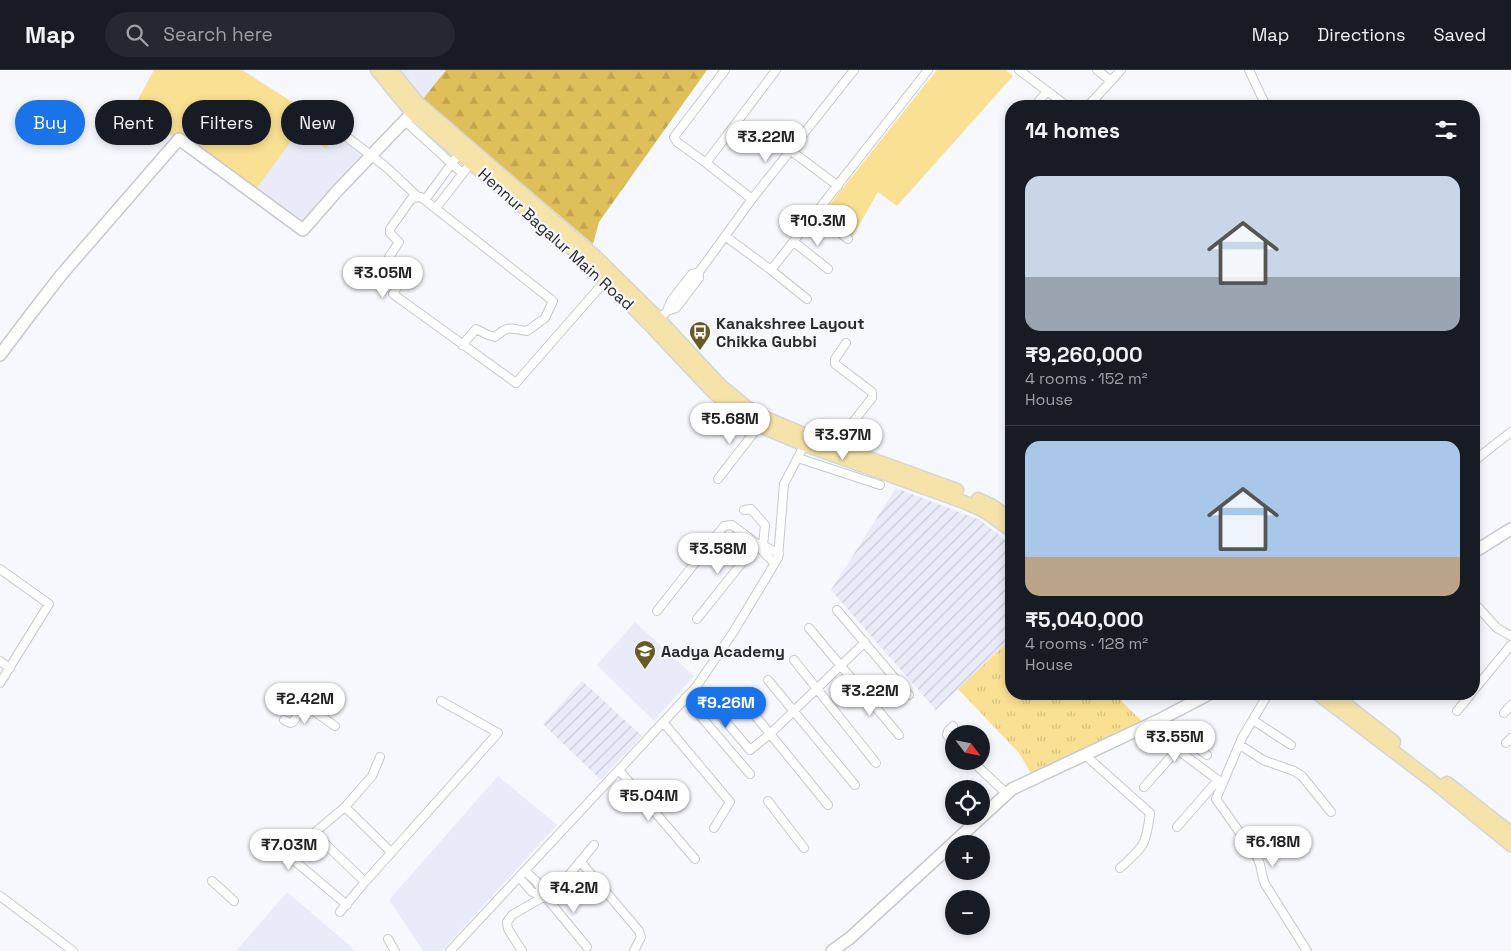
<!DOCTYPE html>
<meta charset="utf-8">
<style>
:root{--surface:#171b24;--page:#242831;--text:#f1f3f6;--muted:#9ea1a6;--line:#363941;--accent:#1a73e8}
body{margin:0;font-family:"Space Grotesk",sans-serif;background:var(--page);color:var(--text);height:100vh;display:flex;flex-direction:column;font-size:19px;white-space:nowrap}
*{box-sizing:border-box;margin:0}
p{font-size:16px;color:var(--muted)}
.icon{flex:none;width:28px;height:28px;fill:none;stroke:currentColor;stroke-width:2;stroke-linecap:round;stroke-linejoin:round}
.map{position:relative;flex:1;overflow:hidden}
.sheet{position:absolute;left:1005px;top:30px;width:475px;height:600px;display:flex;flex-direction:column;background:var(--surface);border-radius:20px;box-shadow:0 2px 8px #0003}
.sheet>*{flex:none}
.banner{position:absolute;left:15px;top:30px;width:475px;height:45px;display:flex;gap:10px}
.needle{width:32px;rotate:122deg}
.fabs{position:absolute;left:945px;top:655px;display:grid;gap:10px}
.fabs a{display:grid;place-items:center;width:45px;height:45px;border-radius:50%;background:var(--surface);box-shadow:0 2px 8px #0003;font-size:25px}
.price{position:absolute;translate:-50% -42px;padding:0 11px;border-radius:18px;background:#fff;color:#222;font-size:16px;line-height:32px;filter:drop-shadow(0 1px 2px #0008)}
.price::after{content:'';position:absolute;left:50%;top:30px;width:15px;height:11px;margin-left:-8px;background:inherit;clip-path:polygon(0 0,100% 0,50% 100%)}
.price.on{background:var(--accent);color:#fff}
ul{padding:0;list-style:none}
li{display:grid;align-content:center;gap:10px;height:265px;padding:0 20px}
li+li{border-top:1px solid var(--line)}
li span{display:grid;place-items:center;height:155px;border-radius:15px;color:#555}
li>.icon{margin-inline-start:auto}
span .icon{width:90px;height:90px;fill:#fffc;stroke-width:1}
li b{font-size:21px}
h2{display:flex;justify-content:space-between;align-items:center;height:60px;padding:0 20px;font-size:21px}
.pill{padding:0 18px;border-radius:22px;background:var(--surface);box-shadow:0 2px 8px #0003;font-size:18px;line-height:45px}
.pill.on{background:var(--accent);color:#fff}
header{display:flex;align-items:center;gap:30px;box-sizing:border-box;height:70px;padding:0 25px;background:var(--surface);border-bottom:1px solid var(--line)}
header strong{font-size:24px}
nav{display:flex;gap:28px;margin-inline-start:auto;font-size:18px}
.search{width:350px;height:45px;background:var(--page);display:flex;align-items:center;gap:12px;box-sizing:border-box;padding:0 18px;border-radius:28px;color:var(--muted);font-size:19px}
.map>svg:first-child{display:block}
</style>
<header>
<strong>Map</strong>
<div class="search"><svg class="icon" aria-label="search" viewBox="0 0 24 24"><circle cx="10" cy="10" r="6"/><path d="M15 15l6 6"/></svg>Search here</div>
<nav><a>Map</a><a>Directions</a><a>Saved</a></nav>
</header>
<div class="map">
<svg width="1511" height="881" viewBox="0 0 1511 881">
<defs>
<pattern id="industrial-furrows" width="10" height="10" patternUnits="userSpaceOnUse" patternTransform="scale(1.25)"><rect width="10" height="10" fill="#e9ecf8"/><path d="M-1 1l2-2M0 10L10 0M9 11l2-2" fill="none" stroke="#c8cbd5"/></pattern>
<pattern id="grass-tufts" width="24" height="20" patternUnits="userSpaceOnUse" patternTransform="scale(1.25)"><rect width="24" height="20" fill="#f9e092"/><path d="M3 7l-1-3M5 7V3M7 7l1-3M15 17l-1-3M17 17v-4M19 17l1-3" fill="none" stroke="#d6c07e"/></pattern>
<pattern id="forest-firs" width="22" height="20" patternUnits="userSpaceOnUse" patternTransform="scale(1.25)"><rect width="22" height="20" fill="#dfbf59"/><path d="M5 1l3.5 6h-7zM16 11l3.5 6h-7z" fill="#c0a44e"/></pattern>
</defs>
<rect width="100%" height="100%" fill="#f7f8fd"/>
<!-- built -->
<path fill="#e9ecf8" d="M154 0H243L367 81 303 154 180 63 175 68 134 37Z
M399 0H446L423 29Z
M635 552 694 606 654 651 597 595Z
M498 706 557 755 442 881H423L389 830Z
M287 822 356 881H236Z"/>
<!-- industrial -->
<path fill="url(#industrial-furrows)" d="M896 418 980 450 1011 475V569L936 640 831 520Z
M582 611 642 666 601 710 543 654Z"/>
<!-- grass -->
<path fill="url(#grass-tufts)" d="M1011 569V624H1114L1142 651 1032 705 1019 683 958 619Z"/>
<!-- forest -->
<path fill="url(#forest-firs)" d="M446 0H707L599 152 593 174 423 29Z"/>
<!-- green -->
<path fill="#f9e092" d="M154 0H242L311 44 256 119 180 63 175 68 134 37Z
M937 0H1006L1013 6 897 136 878 122 851 169 822 144Z
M312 52 335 68 326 79 304 63Z"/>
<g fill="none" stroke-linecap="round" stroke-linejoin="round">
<!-- street casing -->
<g stroke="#c8c9ce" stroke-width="10">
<path id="street" d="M1019 0 1067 36
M1097 0 1111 11
M1249 0 1266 36
M1035 36 1047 21
M1088 36 1121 0
M317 44 386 97 417 126
M405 51 462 103
M790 80 838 116
M706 93 677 72 674 67 725 0
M752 129 706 93 776 0
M425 130 455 89
M436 138 471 93
M815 143 848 169
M725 166 771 200 928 0
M794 172 828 199
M771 200 807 229
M699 202 752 129 854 0
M656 252 667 241 671 231 692 204 699 202V208L676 238 667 241
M462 275 476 259 488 265 495 267C510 254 510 259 527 261L545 248 553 231 421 127 412 128 390 159V163L399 172 389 187 404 206 393 224 516 313 606 210
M834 376 872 328V322L835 294V289L846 273
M798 388 880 415
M1474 391 1511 362
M718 409 759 356
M744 440 751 439 765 455 763 475
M775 493 767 486 757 474 763 475 779 484
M0 499 49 534 0 613
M1474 533 1497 558 1511 566
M837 540 909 625
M657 541 724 456 732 455 757 474 697 549
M809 558 899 665
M794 590 876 693
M0 591 10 598
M768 610 855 715
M696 617 750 680 770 664 865 572
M1474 620 1511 575
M1268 624 1242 668 1216 729 1257 787C1262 796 1261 805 1265 814L1307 881
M685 628 750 704
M749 638 828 735
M1457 641 1471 624
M1504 643 1511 635
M284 650 290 653 293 652 301 640 308 637 335 656
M1158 650 1207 685
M1253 650 1291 675
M663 652 730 732 714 758
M1149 654 1175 678 1218 710 1177 757
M953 656 948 661 947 665 954 674
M1506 673 1511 668
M1240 675 1263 690 1294 701 1302 706 1331 742
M1085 685 1150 743C1146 776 1144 776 1120 798
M972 691 1007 724
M619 700 695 789
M1144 717 1177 680
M768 731 804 778
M345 737 391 782
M314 763 290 781V787L347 835
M580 791 639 861 641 867 634 881
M525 801 537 812 545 826 587 877
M519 807 532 822 545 826 512 845 507 852 508 859 522 881
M212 811 234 831
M365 812 314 763 345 737 372 706 380 687
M0 826 73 881
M545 826 559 817 594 775
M340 842 365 812 498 663 441 631
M388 869 395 881
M450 881 696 617 734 561 778 488 784 414 806 372"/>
</g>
<!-- secondary casing -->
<g stroke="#c8c9ce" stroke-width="14">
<path id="secondary" d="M0 285 30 245 62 204 179 69 303 160 338 120 412 43
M1474 482 1511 459
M832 881 850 868 1012 719 1161 649 1209 624"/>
</g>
<!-- primary casing -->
<g stroke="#d5d5d5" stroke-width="15">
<path id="primary" d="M377 0 412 43 591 195 650 255 714 323 741 345 762 357 805 375 964 432 984 441 1011 460
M391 0 419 34 596 187 657 247 721 316 748 338 768 349 808 366 957 420
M978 429 991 435 1011 449
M1318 624 1431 710 1511 775
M1333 624 1394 672
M1447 713 1511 763"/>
</g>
<!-- street -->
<use href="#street" stroke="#fff" stroke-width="8"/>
<!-- secondary -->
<use href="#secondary" stroke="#fff" stroke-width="11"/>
<!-- primary -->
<use href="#primary" stroke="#f6e3aa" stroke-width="12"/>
</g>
<!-- icons -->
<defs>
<g id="bus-pin" transform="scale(1.125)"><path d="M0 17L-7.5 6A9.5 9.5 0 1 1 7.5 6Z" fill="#695926" stroke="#f7f8fd"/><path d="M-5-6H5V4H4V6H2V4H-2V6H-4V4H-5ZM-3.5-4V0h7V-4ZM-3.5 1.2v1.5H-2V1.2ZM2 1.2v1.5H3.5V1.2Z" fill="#fff"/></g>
<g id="school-pin" transform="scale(1.125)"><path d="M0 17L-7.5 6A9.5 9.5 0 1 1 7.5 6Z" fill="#695926" stroke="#f7f8fd"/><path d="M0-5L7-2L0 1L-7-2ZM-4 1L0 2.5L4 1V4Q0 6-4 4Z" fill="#fff"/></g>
</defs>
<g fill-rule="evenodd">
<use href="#bus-pin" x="700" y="262"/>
<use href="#school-pin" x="645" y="581"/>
</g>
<g text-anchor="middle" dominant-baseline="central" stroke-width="4.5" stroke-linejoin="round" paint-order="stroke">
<!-- street labels -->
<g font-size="16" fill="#2b2b2d" stroke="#f7f8fd">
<text transform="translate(556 169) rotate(42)">Hennur Bagalur Main Road</text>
</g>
<!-- poi labels -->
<g font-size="16" font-weight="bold" fill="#2b2b2d" stroke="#f7f8fd" text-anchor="start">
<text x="716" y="253">Kanakshree Layout<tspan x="716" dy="18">Chikka Gubbi</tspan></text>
<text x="661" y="581">Aadya Academy</text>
</g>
</g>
</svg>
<div class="fabs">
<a><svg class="needle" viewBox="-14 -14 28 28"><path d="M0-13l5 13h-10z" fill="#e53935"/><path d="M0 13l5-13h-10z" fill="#9ea1a6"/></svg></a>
<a><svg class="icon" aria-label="locate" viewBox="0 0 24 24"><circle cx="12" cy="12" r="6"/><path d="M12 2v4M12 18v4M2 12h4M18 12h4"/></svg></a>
<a>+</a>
<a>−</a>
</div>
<b class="price" style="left:766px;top:93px">₹3.22M</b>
<b class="price" style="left:818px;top:177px">₹10.3M</b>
<b class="price" style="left:383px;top:229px">₹3.05M</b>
<b class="price" style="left:730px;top:375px">₹5.68M</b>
<b class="price" style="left:843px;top:391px">₹3.97M</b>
<b class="price" style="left:718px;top:505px">₹3.58M</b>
<b class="price" style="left:870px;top:647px">₹3.22M</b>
<b class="price" style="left:305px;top:655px">₹2.42M</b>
<b class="price on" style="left:726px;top:659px">₹9.26M</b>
<b class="price" style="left:1175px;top:693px">₹3.55M</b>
<b class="price" style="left:649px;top:752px">₹5.04M</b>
<b class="price" style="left:1273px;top:798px">₹6.18M</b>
<b class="price" style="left:289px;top:801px">₹7.03M</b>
<b class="price" style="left:574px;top:844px">₹4.2M</b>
<div class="banner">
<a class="pill on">Buy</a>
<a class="pill">Rent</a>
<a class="pill">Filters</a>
<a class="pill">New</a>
</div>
<section class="sheet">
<h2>14 homes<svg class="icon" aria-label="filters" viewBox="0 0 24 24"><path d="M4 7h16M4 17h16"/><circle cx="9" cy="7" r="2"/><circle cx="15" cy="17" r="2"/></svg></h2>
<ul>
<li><span style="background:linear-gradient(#c9d6e8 65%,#9aa5b1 0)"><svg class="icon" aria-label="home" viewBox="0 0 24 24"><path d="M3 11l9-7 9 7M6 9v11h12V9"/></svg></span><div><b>₹9,260,000</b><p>4 rooms · 152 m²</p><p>House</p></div></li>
<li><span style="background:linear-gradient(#a9c7e8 75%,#b9a48a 0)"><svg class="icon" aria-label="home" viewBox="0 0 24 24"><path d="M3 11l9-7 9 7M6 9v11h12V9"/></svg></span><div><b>₹5,040,000</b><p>4 rooms · 128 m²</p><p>House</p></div></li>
</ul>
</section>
</div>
